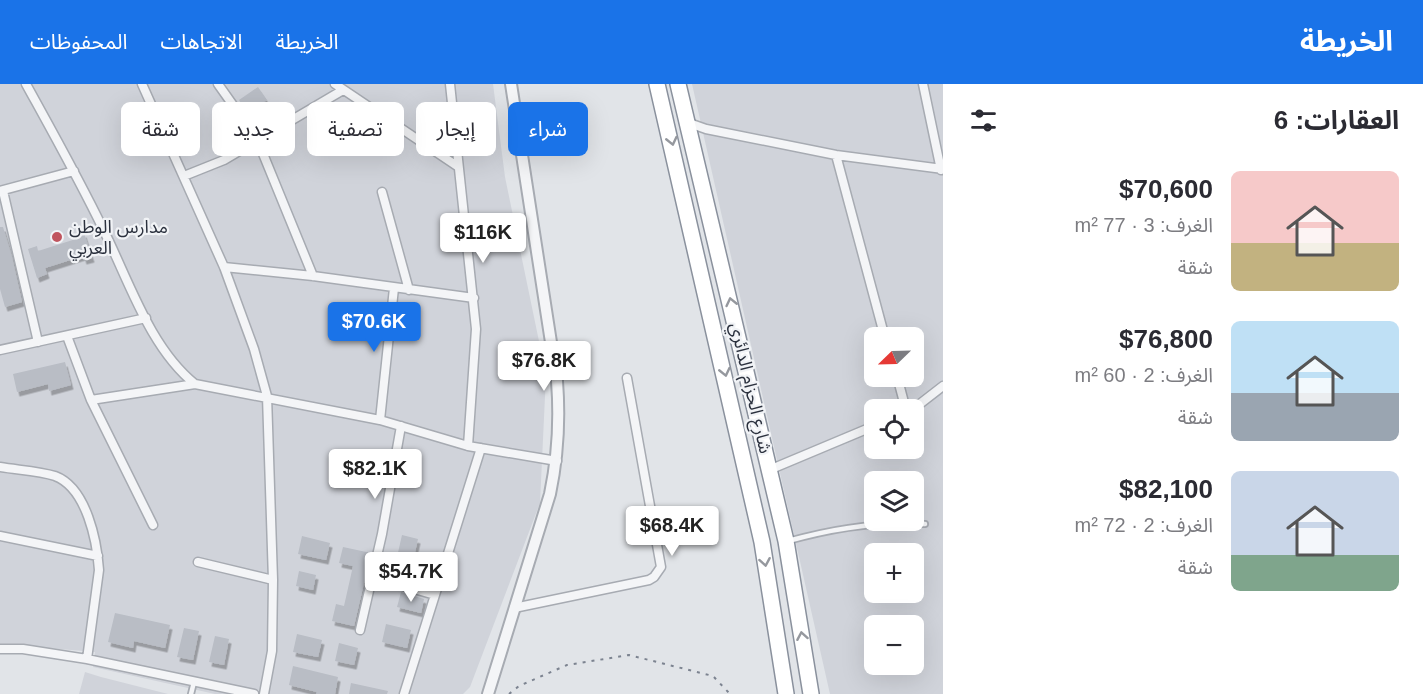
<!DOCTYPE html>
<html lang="ar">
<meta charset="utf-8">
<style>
:root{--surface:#fff;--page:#f2f2f3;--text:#2b2b33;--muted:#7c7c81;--accent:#1a73e8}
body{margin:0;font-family:Helvetica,"Noto Sans Arabic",sans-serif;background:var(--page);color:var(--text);direction:rtl;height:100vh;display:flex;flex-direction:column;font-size:22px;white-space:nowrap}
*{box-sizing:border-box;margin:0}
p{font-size:20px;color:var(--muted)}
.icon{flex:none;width:33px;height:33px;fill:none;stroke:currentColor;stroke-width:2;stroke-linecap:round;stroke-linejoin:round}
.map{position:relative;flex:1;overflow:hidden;direction:ltr}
.sheet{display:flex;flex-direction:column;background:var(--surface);width:480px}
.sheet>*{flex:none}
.hud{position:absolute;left:18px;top:18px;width:570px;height:54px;direction:rtl;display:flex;gap:12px}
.needle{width:39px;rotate:247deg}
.fabs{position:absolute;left:864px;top:243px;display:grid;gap:12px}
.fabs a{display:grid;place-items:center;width:60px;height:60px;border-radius:9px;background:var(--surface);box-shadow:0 6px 24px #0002;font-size:30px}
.price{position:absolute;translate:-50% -51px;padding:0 14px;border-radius:6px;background:#fff;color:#222;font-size:20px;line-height:39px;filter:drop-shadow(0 2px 3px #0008)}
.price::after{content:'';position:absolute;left:50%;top:36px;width:18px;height:14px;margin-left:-9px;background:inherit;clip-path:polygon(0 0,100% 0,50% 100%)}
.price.active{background:var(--accent);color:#fff}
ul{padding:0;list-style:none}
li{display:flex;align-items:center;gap:18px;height:150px;padding:0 24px}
li span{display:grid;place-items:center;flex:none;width:168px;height:120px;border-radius:9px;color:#555}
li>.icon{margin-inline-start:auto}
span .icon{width:72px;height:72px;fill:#fffc;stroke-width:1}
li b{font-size:26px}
h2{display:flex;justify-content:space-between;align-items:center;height:72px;padding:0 24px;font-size:26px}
.pill{padding:0 21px;border-radius:9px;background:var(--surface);box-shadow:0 6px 24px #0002;font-size:21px;line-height:54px}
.pill.active{background:var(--accent);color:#fff}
header{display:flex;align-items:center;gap:36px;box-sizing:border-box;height:84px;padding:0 30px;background:var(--accent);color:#fff}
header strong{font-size:28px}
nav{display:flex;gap:33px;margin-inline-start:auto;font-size:21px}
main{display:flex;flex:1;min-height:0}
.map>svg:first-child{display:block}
</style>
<header>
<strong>الخريطة</strong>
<nav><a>الخريطة</a><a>الاتجاهات</a><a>المحفوظات</a></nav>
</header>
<main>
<section class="sheet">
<h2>العقارات: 6<svg class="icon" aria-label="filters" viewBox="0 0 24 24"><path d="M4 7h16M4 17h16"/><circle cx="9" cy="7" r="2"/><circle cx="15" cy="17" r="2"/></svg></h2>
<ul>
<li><span style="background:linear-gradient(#f6c9c9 60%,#c2b280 0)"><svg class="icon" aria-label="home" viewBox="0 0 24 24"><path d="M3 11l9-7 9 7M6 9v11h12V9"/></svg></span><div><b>$70,600</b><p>الغرف: 3 · 77 m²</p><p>شقة</p></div></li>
<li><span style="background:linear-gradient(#bfe0f5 60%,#9aa5b1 0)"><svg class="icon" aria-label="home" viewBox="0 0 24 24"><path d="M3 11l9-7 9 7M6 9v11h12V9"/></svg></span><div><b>$76,800</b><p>الغرف: 2 · 60 m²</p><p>شقة</p></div></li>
<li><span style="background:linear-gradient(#c9d6e8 70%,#7fa58c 0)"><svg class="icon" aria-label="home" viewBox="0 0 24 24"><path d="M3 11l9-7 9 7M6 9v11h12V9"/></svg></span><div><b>$82,100</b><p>الغرف: 2 · 72 m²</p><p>شقة</p></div></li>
</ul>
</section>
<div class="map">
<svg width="943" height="610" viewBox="0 0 943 610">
<defs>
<filter id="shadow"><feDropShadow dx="2.5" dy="4.5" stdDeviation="0" flood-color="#0004"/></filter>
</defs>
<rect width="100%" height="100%" fill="#e1e4e8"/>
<!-- built -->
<path fill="#d0d3da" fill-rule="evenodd" d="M0 0H493L505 93 546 291 540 419 470 603 463 610H215L93 583 95 568 0 560Z
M692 0H943V610H830ZM874 254H914V292H874ZM874 326H914V364H874ZM874 398H914V436H874ZM874 470H914V508H874ZM874 542H914V580H874Z
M85 588 101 593 168 610H79Z"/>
<!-- building -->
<path fill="#b9bdc5" filter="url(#shadow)" d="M258 3 267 16 247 29 239 16Z
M0 143H3L12 173 22 218 5 223 0 205Z
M84 149 92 174 84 176 83 172 45 184 47 190 37 194 28 165 37 162 38 167 79 154 78 151Z
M65 278 71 301 49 307 48 300 17 308 13 290Z
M402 451 418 455 413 477 397 473Z
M302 452 330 459 326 476 298 470Z
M343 463 371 469 354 542 332 537 336 520 344 522 353 482 339 479Z
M299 487 316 491 313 506 296 502Z
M401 508 424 515 421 529 397 523Z
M115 529 170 541 165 564 134 557 133 564 108 558Z
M386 540 411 546 407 564 382 558Z
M184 544 199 547 193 576 177 573Z
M297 550 322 556 318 573 293 568Z
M215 552 229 555 224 581 209 578Z
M339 559 358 564 354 581 335 577Z
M293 582 338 593 335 610H316L317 608 289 601Z
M351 599 388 607 387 610H349Z"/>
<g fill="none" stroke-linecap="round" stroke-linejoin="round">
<!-- service casing -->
<g stroke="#a7abb2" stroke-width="8">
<path id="service" d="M788 457C834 444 877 437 925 440
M191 610 194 598"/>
</g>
<!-- minor casing -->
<g stroke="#a7abb2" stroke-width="11">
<path id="minor" d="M26 0C53 49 80 97 104 147 129 197 150 264 195 300
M142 0 224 183 254 265 267 312 273 496 272 567 264 610
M218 0 257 55 313 192
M335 0 457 82
M450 0 476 245 468 362
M923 0 941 86
M689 39 706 45 836 71 943 85
M836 71 885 254
M184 92 224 76 343 6
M0 107 74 87
M3 107 38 258
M382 108 409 206
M224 183 313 192 474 214
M67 252 91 316 153 441
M0 266 146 234
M897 292 906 326
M91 316 195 300 380 336 468 362 557 377
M912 326 943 302
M380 336 394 204
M0 383C18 386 39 387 55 392 87 404 97 458 99 486L87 575
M769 386 874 342
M0 452 98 472
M198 478 273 496
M372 493 435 511
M514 524 649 496 654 493 661 483 627 294
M360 546 382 450 401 342
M0 565H23L87 575 254 610
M404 610 481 364"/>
</g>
<!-- tertiary casing -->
<g stroke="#a7abb2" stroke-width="14">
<path id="tertiary" d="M488 610 550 410C558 372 560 336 557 297L511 0"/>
</g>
<!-- trunk casing -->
<g stroke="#8a919d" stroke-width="18">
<path id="trunk" d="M657 0 762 458 786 610
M678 0 786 457 811 610"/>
</g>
<!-- service -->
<use href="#service" stroke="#f4f5f7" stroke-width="4.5"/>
<!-- minor -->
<use href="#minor" stroke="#f4f5f7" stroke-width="8"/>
<!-- tertiary -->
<use href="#tertiary" stroke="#f4f5f7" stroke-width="10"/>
<!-- trunk -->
<use href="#trunk" stroke="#fff" stroke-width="15"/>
<!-- rail -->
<path stroke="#7c8390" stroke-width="2" stroke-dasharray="3 6" stroke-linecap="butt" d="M509 610 519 602 567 581 629 571 713 592 730 610"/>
</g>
<!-- one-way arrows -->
<defs><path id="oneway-chevron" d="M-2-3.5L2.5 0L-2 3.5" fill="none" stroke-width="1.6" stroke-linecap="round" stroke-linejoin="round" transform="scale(1.5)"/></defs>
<g stroke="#95989e">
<use href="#oneway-chevron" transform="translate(672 57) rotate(77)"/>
<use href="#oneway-chevron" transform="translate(731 218) rotate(-103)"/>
<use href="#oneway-chevron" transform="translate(725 288) rotate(77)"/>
<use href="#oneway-chevron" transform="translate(765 478) rotate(80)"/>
<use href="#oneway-chevron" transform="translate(802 552) rotate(-100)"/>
</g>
<!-- markers -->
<circle fill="#c0545e" stroke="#f1f3f6" stroke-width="2" cx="57" cy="153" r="6"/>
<g text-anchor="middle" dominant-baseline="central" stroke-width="4.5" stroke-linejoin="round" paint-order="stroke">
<!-- poi labels -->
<g font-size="18" fill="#2b313e" stroke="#f1f3f6" text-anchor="start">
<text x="69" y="143">مدارس الوطن<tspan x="69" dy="21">العربي</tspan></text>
</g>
<!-- street labels -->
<g font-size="18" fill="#2b313e" stroke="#f1f3f6">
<text transform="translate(751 304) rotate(77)">شارع الحزام الدائري</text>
</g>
</g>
</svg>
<div class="fabs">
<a><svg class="needle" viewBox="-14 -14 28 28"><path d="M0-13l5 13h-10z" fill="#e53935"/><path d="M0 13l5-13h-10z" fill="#7c7c81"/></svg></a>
<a><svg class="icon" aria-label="locate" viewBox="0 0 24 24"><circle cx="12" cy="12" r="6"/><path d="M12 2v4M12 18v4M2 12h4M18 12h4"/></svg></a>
<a><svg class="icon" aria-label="layers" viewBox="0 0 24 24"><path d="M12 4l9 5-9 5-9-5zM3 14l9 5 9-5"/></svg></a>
<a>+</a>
<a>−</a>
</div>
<b class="price" style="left:483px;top:180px">$116K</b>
<b class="price active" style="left:374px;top:269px">$70.6K</b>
<b class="price" style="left:544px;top:308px">$76.8K</b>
<b class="price" style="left:375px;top:416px">$82.1K</b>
<b class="price" style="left:672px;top:473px">$68.4K</b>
<b class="price" style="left:411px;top:519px">$54.7K</b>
<div class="hud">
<a class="pill active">شراء</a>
<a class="pill">إيجار</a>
<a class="pill">تصفية</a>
<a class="pill">جديد</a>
<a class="pill">شقة</a>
</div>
</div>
</main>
